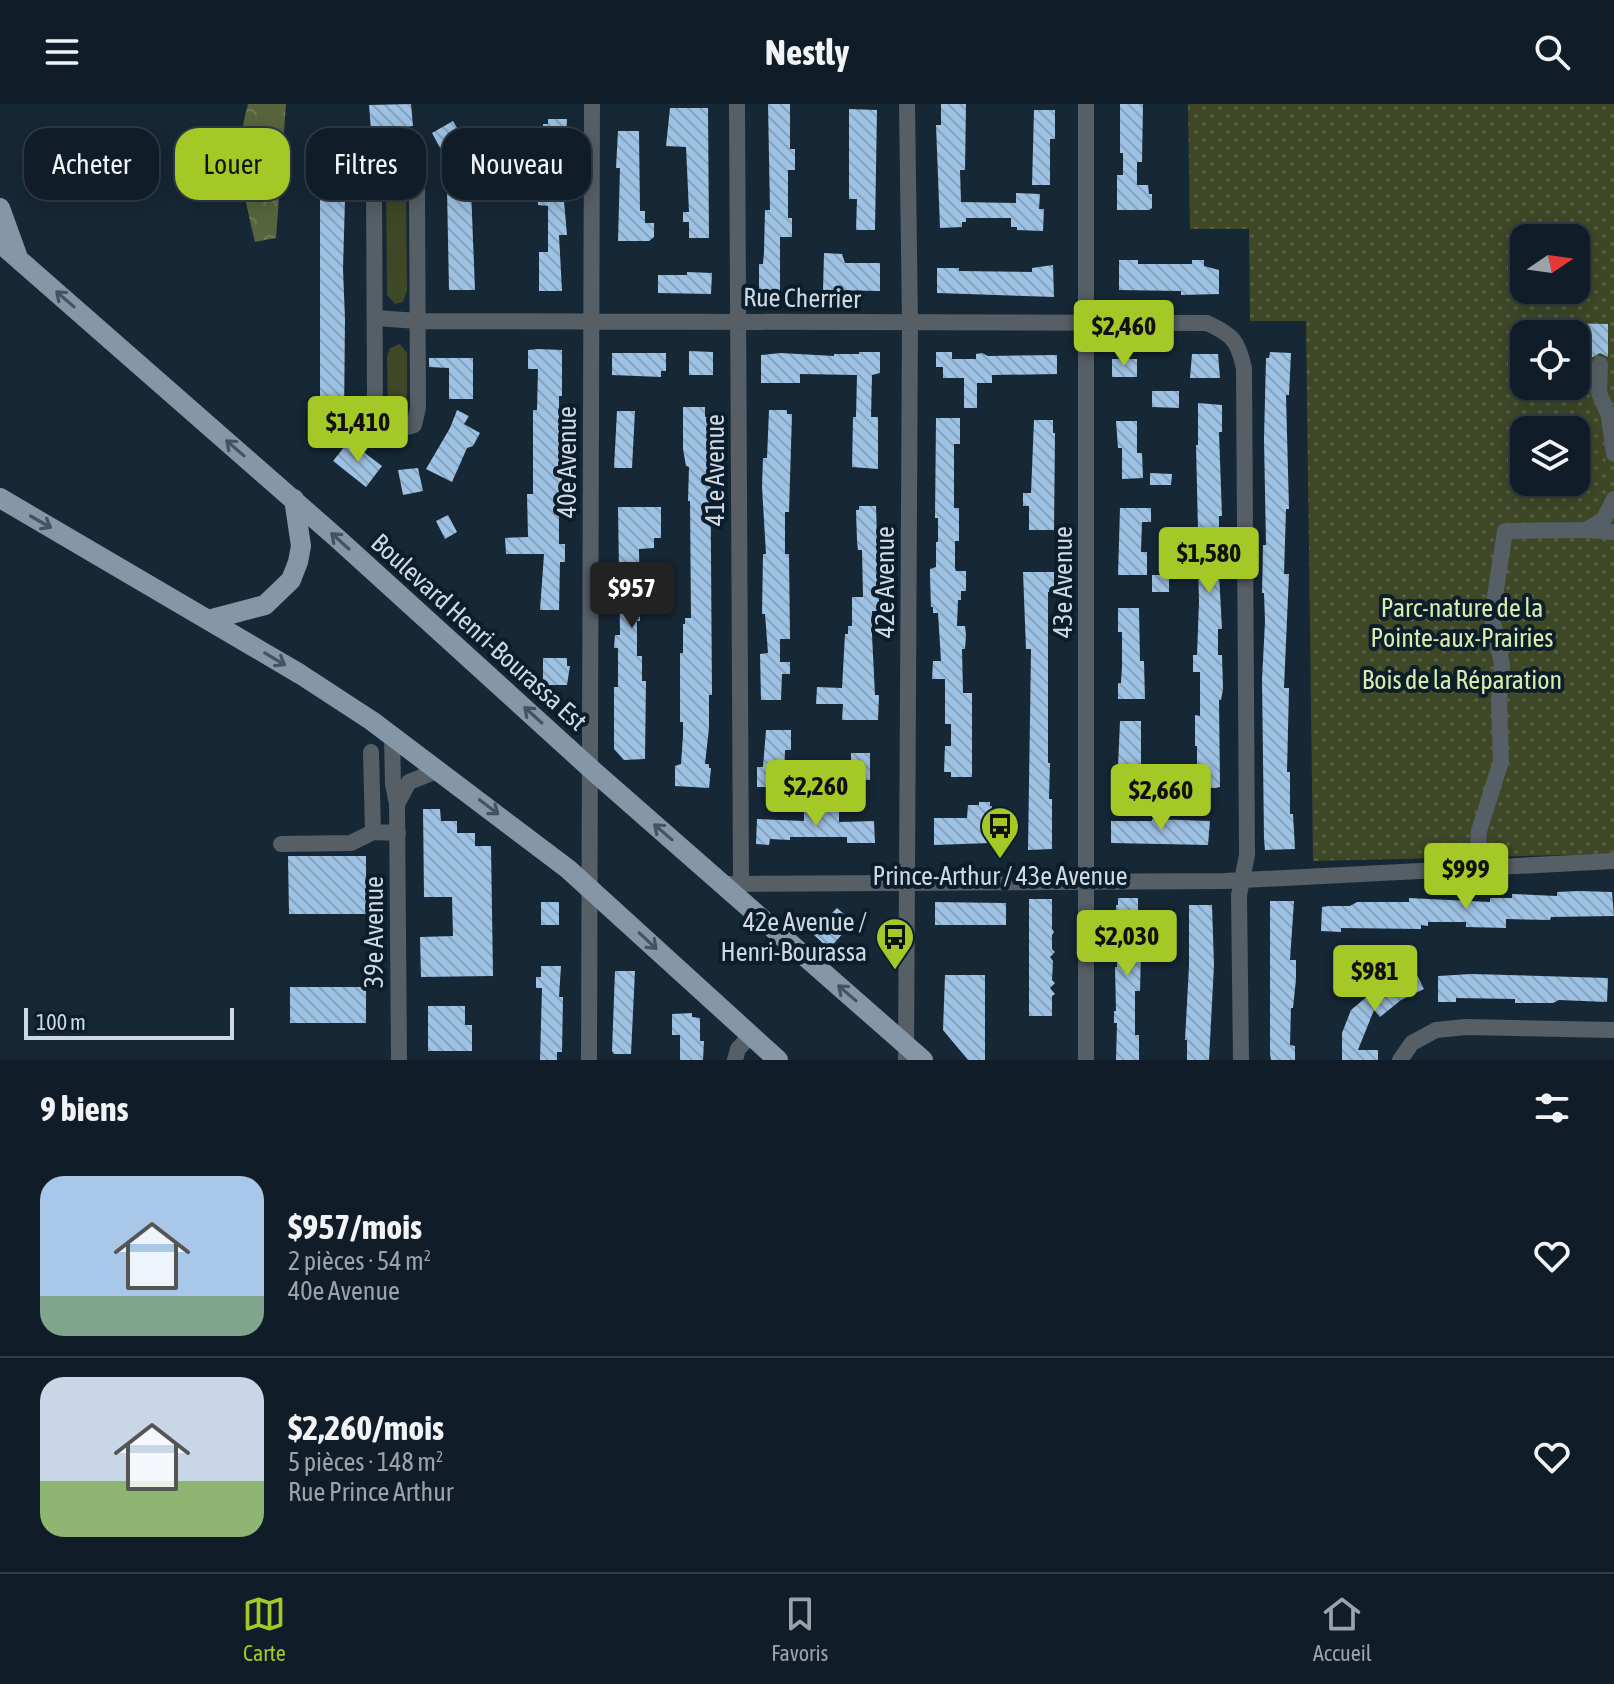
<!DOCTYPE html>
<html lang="fr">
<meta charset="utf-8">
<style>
:root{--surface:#101d28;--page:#192630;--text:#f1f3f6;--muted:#9ca2a8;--line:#303b45;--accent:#a4c825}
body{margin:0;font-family:"Asap Condensed",sans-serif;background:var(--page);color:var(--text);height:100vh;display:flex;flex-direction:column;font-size:30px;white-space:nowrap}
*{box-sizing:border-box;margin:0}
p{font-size:26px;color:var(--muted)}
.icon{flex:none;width:44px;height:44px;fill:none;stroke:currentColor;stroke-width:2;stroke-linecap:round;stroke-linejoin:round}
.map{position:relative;height:956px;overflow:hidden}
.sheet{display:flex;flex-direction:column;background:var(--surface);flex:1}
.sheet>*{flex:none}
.banner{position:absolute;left:24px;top:24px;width:800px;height:72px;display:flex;gap:16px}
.needle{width:52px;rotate:77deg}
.controls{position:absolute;left:1510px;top:120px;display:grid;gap:16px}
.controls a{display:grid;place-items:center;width:80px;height:80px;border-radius:16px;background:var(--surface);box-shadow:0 4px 20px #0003,0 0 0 2px var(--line);font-size:40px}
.scale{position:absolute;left:24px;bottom:20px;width:210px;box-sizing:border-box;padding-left:8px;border:4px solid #cfd9e4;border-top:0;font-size:22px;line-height:28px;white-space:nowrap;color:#cfd9e4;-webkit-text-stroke:6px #0c1d2c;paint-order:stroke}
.price{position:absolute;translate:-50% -68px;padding:0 18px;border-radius:8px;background:var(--accent);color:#111;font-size:26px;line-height:52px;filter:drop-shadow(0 2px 4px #0008)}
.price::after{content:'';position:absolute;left:50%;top:48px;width:24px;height:18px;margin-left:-12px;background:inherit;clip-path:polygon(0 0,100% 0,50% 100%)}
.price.current{background:#222;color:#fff}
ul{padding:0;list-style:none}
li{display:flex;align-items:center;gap:24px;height:200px;padding:0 40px}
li+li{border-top:2px solid var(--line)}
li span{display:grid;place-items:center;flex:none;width:224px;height:160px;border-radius:24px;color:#555}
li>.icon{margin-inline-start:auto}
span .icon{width:96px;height:96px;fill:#fffc;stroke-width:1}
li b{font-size:34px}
h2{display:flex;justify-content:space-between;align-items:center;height:96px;padding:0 40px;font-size:34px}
.chip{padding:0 28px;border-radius:24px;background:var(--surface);box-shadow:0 4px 20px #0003,0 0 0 2px var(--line);font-size:28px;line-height:72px}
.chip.current{background:var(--accent);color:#111}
header{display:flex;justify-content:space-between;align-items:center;height:104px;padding:0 40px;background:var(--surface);font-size:36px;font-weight:700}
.menu{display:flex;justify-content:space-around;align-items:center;height:112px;border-top:2px solid var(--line);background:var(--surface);font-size:22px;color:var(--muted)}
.menu a{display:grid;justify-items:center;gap:4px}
.menu .current{color:var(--accent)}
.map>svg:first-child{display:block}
</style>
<header><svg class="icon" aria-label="menu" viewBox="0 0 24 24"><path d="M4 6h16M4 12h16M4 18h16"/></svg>Nestly<svg class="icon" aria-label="search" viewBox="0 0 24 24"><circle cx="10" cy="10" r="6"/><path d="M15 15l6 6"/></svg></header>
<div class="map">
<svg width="1614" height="956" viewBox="0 0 1614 956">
<defs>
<pattern id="forest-crowns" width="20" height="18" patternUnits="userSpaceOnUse" patternTransform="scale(2)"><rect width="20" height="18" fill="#58643d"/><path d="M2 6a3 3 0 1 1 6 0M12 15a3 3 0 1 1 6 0" fill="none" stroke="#6f7a59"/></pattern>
<pattern id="park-dots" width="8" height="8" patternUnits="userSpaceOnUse" patternTransform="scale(2)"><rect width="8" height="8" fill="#3e4827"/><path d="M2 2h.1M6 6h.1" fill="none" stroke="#596246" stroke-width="1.8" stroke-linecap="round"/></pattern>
<pattern id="building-back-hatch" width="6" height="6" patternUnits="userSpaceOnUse" patternTransform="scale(2)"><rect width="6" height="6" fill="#9ec2e3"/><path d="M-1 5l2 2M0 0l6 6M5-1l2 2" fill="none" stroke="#86a2bb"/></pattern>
</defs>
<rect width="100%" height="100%" fill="#162736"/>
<!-- grass -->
<path fill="#3e4827" d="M398 66 406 75 407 187 403 198 395 200 387 191 386 76 391 67Z
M400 240 407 249V307L404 315 397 318 390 314 388 306 387 253 390 244Z"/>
<!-- forest -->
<path fill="url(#forest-crowns)" d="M248 0H286L276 134 255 138C243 85 233 54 248 0Z"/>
<!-- park -->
<path fill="url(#park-dots)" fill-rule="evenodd" d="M1188 0H1614V750L1313 757 1306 217H1250L1249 125H1190ZM1524 134H1576V186H1524ZM1524 230H1576V282H1524ZM1524 326H1576V378H1524Z"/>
<!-- building -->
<path fill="url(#building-back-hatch)" d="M411 0 413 22 371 26 369 1Z
M768 0H790V45H795V66H788V114H792V133H780V196H759V160H763L764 148 765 106H770Z
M941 0H966L965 66H960L961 98 1016 99V89L1040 90 1039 105H1044L1043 127 1017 126V123H1011V114H966V118H962V123L940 124 936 21H941Z
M1120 0H1143L1142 58H1137V81H1148L1149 90H1152V104L1149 106H1117V71H1123V49H1120Z
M670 4H708L709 134H689V118H683V108H689L686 43 666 42Z
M849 5 877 6 875 126H856L857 95H849Z
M1034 6H1055V35H1050V81H1032Z
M548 15H567L563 86 567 131H559L562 187H539V148H548V102L538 101 535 55H537L538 47 543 42V20H548Z
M453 17 474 53 452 66 432 29Z
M618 27H639L640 107H645V119H654V133L649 137H618L620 64H616Z
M330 29 352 37 338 76 315 68Z
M447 85H471L475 186H449Z
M320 96H345L343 165 345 215 344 315 320 316Z
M824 149 842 150 845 159H880V187L823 186Z
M1119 156H1138V160H1192V156H1204V162L1219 166V190L1181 191V187L1119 186Z
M1053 161 1054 193 937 189V164H959V167L1032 168V164Z
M687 168 712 169 711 190 658 189V171H687Z
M1543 219 1608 220V253L1600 249 1591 254H1576V230H1543Z
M538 245 562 246V292H559V360H562V382H559V440H565V458H560L559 506H540L544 450H506L505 434 528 433 527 390H533V306H537L538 265H528V246Z
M689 247 713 248V271H689Z
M859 248H880V269L872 271 871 313H878V365L852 363 853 313H856L857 271 800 270V279H761V251L780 249 834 252V250H859Z
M936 248H952V255H976V250L982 249 988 252 1057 251V270L992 271V279H977V304H964V274H943V263H936Z
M1270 248 1291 249 1289 291H1286L1289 405H1286L1284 470H1289L1284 584H1289L1287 668H1290V710H1293L1295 745 1265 746 1264 735 1262 575 1265 518 1264 489H1262L1263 441H1266L1264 335 1266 254H1269Z
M612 249H666V267H661V273L612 271Z
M1192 250H1218L1220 274H1190Z
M429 254H473V295H449V264L429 263Z
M1112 255H1137V273H1112Z
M1152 287H1179V304L1152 303Z
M1198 299 1222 301V328H1219L1222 412H1219V470L1222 525H1218V551H1222L1223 585 1221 596H1219L1220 683 1215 684H1197V642H1195V611L1200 612V568H1193V551H1197L1199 498 1198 456H1196V426H1198L1196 341H1198Z
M683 303H705V313L710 312 712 591H709V624L705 660H709V664H711L709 684 675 682V662L681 660 683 631V618H680V549H683V520H685V514H691L690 397H688L689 363 686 362 683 345Z
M457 306 469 312 464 320 480 329 473 342 467 344 452 378 426 365 450 324Z
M769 306H787V310H792L789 408H785V450H789L790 535H780V558H790V570H782L781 596H761L760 550 768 549 765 510H762L763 450H766L762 383 763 354H767Z
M617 307H635L632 364H614Z
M936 314H960V340H954V404H959V437H955V464L956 467H966V487H961V496H958L957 522H965L966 531 965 545H962L963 589H972V673H951V668H944L945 642H951V620H945V575H932L933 557H941L938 509H933V503H931L930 473V465L936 463V438H938V414H935Z
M1034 316H1053V329H1055L1054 426H1029V402H1023V389H1031Z
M1116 317H1137V349H1142L1143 374 1122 375V344H1118Z
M349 337 382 362 366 383 333 357Z
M418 364 423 387 403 391 398 366Z
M1150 369 1172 370 1171 381H1150Z
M859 402H876L877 434H880V472H877L880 507H872V531L875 591H879L878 616H842L843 600H816L817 583 842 584 845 530H848V522H852V493H863L862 446H858L857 437 856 406H859Z
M618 403H661V434H654V444L639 445 640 507V517H637V552H642V577H646L645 655 624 656 614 645V583H618V544H614L615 531H620Z
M1120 404H1151V418H1142L1141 448H1147V471H1118Z
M448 411 457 428 445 435 436 417Z
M1023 468H1054V488H1048V659H1050L1049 695H1052V745L1028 746 1031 545H1026Z
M1152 471H1169V488H1152Z
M1118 504H1139L1140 557H1144L1145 595H1118V579H1121L1122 562V528H1118Z
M543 554H567V562H570L567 581H543Z
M1120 617H1141V676H1121V667L1118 663Z
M766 626H791V646H785L784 683H757V663H763Z
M851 649H870V676H851Z
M979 698H990V702H992L990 739 934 741V714H967L968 701H979Z
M423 705H440L441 717H457V729H475V742H491L493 872 421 873 420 833 453 832 452 793H424Z
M804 706H839V718L874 717 875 739H847V733H790V736L770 735 769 741 756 740 757 715 804 717Z
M1152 715 1210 717 1208 741 1111 739V717H1152Z
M288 752H366V810H289Z
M1579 787 1612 788 1614 812 1551 813 1550 816 1506 815V824L1466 823V818H1428V822L1421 821V825L1341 824V828L1321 827 1322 803 1329 802H1350L1357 798H1409V794L1490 798V794H1512V790L1557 792V788Z
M1118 794H1138V826H1141V844L1140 887H1135V931H1139V956H1116L1117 919H1114V907H1116L1115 863H1117L1116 801H1118Z
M1029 795H1052V825L1054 828 1052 831V845L1055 848 1050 853 1053 857 1052 876 1055 879 1050 884 1055 890 1052 892V912H1029Z
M1270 797H1294L1290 856H1296V875L1293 904H1291L1290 941 1295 942V956H1271L1270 950Z
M541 798H559V821H541Z
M935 798 1006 799V821H935Z
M1189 801H1212L1214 861 1209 956H1187V936H1185L1189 862Z
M837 804 853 818 829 845 812 829Z
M541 862H561L559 893H563L562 948H557V956H540L542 884H536V873H541Z
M1414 865 1424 885 1401 896 1380 913 1374 906 1358 946H1378V956H1342V929L1351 906 1370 890 1366 885 1375 877 1379 883Z
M615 867H635L631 950H614L612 947Z
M1471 870 1608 874 1607 898 1559 896 1553 899H1515V895L1456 894V898H1438V872Z
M945 871H985V956H968L943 926Z
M290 883H366V919H290Z
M428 902H465V921H472V947H428Z
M692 909V913L700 914V937H704L703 956H680V931H672V910Z"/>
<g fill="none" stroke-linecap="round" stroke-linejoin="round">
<!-- minor -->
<path stroke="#565e66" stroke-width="16" d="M737 0 741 779
M401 55 412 66 417 83 418 304 414 321 396 326 378 317 375 302 374 75 384 57Z
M376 214 418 217 1207 219C1233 231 1238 237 1244 264L1247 751 1239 791 1241 956
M1600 260 1599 289 1609 312 1614 350
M1587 426 1614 428
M392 632 393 680 397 700 399 956
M371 648 373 728
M397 700 409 678 439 666
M281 740 351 739 373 728 398 729
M1477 762 1479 727 1501 657 1499 596 1502 561 1493 518V505L1505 427 1585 426 1603 417 1614 395
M721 780 1224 777 1614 757
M589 956 592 0
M735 956 738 945 750 932
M906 956 910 219 907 0
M1086 956V0
M1400 956 1412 939 1436 926 1466 923 1614 926"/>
<!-- major -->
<path stroke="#8597a7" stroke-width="20" d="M0 104 17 151
M0 139 338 435 590 664 923 956
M0 394 300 570 372 617 568 765 778 956
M208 516 265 501 291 476 298 458 301 442 294 395"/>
</g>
<!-- one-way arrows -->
<defs><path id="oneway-shaft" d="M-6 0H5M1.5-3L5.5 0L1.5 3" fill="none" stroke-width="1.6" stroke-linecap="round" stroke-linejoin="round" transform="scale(2)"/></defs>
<g stroke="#425463">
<use href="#oneway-shaft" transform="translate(65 195) rotate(-139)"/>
<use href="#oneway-shaft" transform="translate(235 344) rotate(-139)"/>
<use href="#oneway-shaft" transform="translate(41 418) rotate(30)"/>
<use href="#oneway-shaft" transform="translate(340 437) rotate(-138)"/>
<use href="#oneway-shaft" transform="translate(275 555) rotate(31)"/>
<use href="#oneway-shaft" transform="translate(533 611) rotate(-138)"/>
<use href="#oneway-shaft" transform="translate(489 703) rotate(37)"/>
<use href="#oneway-shaft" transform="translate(663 728) rotate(-139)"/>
<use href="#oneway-shaft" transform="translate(648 837) rotate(43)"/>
<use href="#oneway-shaft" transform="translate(847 889) rotate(-139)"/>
</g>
<!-- icons -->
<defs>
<g id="bus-pin" transform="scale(2)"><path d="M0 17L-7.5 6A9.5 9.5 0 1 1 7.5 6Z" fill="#a4c825" stroke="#0c1d2c"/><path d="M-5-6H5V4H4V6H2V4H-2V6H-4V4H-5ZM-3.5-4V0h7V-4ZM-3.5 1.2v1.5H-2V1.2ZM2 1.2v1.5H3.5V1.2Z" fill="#111"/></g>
</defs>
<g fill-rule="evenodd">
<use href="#bus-pin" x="1000" y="722"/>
<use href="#bus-pin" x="895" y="833"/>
</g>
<g text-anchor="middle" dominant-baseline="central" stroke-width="8" stroke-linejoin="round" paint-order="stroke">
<!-- street labels -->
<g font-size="26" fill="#cfd9e4" stroke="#0c1d2c">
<text transform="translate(802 194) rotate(1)">Rue Cherrier</text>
<text transform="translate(567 358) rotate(-90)">40e Avenue</text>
<text transform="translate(715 366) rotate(-90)">41e Avenue</text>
<text transform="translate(885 478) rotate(-90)">42e Avenue</text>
<text transform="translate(1063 478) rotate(-90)">43e Avenue</text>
<text transform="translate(479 528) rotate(42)">Boulevard Henri-Bourassa Est</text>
<text transform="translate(374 828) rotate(-90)">39e Avenue</text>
</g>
<!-- park labels -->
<g font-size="26" fill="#d8edaa" stroke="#0c1d2c">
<text x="1462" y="504">Parc-nature de la<tspan x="1462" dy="30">Pointe-aux-Prairies</tspan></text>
<text x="1462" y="576">Bois de la Réparation</text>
</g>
<!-- poi labels -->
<g font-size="26" fill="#cfd9e4" stroke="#0c1d2c">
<text x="1000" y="772">Prince-Arthur / 43e Avenue</text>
<text x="867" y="818" text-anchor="end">42e Avenue /<tspan x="867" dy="30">Henri-Bourassa</tspan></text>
</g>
</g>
</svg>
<div class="controls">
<a><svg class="needle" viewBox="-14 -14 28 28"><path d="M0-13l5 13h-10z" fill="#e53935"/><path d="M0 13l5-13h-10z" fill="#9ca2a8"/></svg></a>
<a><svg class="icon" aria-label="locate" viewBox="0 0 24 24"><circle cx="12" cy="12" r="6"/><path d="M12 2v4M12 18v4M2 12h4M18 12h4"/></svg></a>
<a><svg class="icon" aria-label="layers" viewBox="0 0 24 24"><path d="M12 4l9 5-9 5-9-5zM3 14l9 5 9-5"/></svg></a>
</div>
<div class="scale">100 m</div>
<b class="price" style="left:1124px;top:264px">$2,460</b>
<b class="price" style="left:358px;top:360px">$1,410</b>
<b class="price" style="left:1209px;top:491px">$1,580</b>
<b class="price current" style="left:632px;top:526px">$957</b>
<b class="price" style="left:816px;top:724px">$2,260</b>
<b class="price" style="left:1161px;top:728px">$2,660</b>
<b class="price" style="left:1466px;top:807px">$999</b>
<b class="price" style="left:1127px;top:874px">$2,030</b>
<b class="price" style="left:1375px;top:909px">$981</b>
<div class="banner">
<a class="chip">Acheter</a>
<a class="chip current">Louer</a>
<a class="chip">Filtres</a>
<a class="chip">Nouveau</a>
</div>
</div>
<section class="sheet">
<h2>9 biens<svg class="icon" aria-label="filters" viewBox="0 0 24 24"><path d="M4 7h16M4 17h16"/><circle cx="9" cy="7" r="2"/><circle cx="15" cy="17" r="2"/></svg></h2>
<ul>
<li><span style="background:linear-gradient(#a9c7e8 75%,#7fa58c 0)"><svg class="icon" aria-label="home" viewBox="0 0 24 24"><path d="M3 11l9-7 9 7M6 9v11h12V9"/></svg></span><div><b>$957/mois</b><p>2 pièces · 54 m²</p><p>40e Avenue</p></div><svg class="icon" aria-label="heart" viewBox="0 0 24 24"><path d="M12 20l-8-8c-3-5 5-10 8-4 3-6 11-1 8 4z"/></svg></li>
<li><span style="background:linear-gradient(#c9d6e8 65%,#8fb573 0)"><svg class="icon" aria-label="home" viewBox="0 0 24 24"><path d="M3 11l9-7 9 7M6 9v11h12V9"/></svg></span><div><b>$2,260/mois</b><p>5 pièces · 148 m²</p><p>Rue Prince Arthur</p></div><svg class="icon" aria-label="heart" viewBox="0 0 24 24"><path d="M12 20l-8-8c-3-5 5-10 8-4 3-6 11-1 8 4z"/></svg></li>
</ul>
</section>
<nav class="menu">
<a class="current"><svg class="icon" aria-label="map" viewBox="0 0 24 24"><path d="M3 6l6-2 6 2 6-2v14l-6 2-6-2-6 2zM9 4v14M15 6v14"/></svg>Carte</a>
<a><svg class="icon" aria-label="saved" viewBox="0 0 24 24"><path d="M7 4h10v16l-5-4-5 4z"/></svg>Favoris</a>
<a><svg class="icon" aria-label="home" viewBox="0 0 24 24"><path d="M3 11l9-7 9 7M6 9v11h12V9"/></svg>Accueil</a>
</nav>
